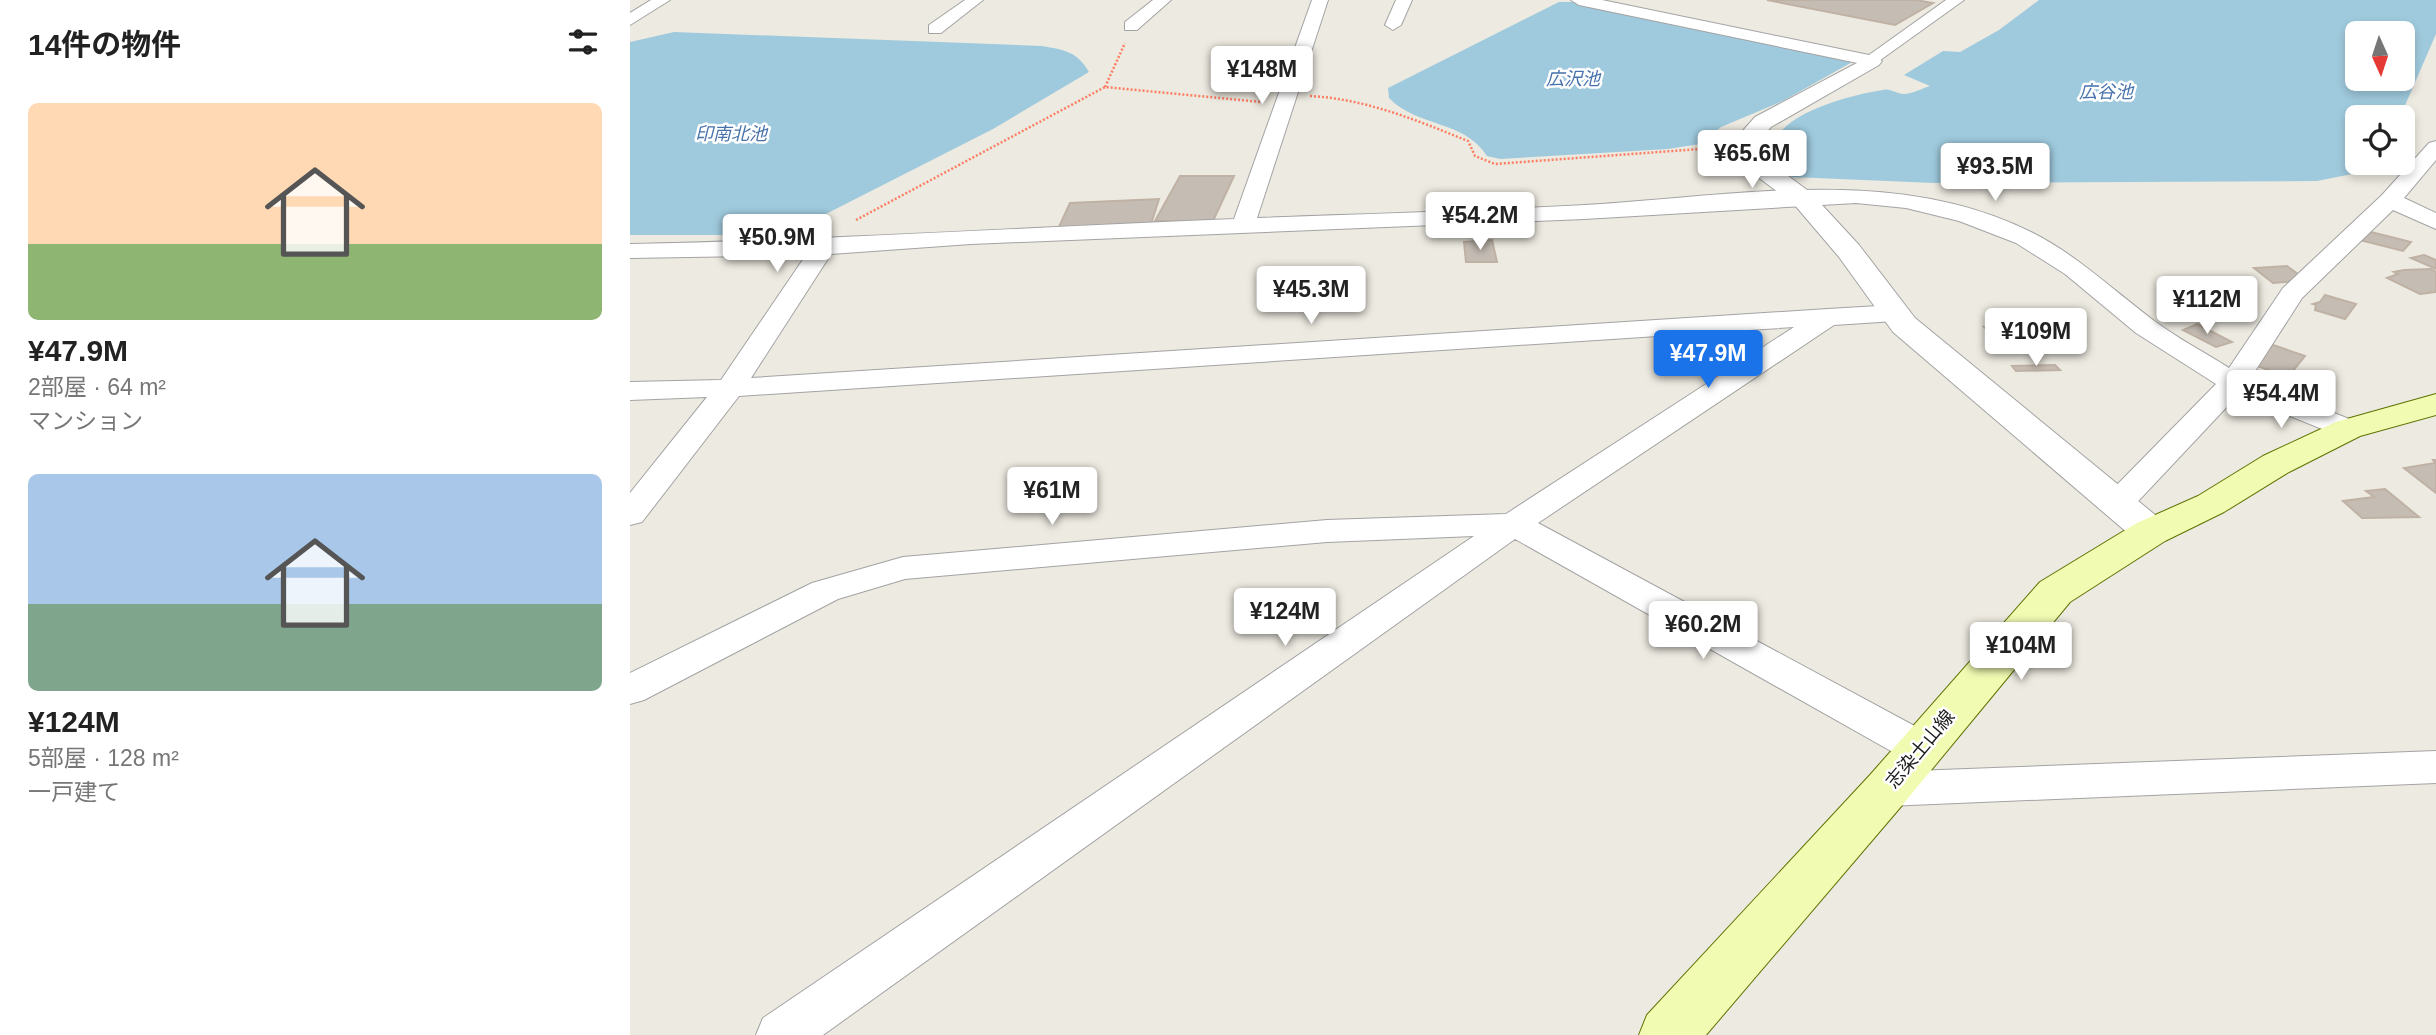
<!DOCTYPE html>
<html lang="ja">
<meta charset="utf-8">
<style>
:root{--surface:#fff;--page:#f6f6f6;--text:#222;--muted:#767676;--accent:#1a73e8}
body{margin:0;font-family:Arial,"Noto Sans JP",sans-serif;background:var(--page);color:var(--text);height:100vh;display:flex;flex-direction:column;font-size:26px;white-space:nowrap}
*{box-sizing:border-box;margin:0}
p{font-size:23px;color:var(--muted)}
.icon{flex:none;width:38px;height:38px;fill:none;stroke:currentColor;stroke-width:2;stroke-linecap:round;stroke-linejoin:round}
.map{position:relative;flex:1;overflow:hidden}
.side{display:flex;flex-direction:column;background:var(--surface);width:630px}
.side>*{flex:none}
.needle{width:46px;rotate:177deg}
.controls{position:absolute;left:1715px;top:21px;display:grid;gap:14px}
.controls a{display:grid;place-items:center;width:70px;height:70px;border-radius:10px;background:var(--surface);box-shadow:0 4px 10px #0003;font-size:35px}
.price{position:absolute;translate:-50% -60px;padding:0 16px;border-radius:7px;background:#fff;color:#222;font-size:23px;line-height:46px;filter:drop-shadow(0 2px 4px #0008)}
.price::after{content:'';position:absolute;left:50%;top:42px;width:21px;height:16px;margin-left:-10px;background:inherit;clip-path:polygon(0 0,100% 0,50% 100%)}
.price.selected{background:var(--accent);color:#fff}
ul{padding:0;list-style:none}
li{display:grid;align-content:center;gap:14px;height:371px;padding:0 28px}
li span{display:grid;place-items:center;height:217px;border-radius:10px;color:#555}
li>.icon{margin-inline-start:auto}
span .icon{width:126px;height:126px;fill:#fffc;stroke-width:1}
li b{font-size:30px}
h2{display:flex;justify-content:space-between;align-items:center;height:84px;padding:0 28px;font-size:30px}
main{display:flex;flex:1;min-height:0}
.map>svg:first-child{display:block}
</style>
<main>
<section class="side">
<h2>14件の物件<svg class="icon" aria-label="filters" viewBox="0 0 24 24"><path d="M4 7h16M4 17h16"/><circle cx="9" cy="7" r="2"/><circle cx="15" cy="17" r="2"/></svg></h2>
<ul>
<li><span style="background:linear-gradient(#ffd9b3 65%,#8fb573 0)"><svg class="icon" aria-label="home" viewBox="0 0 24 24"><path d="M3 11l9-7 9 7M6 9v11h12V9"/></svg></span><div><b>¥47.9M</b><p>2部屋 · 64 m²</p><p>マンション</p></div></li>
<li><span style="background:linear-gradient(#a9c7e8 60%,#7fa58c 0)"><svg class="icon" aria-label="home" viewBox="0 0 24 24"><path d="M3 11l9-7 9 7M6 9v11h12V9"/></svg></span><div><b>¥124M</b><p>5部屋 · 128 m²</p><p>一戸建て</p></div></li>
</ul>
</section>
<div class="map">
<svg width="1806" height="1035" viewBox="0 0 1806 1035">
<rect width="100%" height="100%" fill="#edeae1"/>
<!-- water -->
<path fill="#9fcadd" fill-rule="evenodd" d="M1409 0H1806V34L1770 117H1727V163H1732L1722 174 1687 181 1304 183 1162 177C1158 172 1150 166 1147 161 1126 117 1225 94 1253 90 1261 88 1266 94 1274 94 1282 94 1293 88 1300 86L1274 75 1313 51 1330 52 1369 30ZM1773 33V79H1727V33Z
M929 2H945L1224 61 1153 101 1091 127 1070 144 1038 149 870 159 857 156C833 119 788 128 759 98L758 88Z
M44 32 412 46C434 50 447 51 459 72L363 129 188 218 125 235H0V42Z"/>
<!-- building -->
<path fill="#c5bdb4" stroke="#bfb1a3" stroke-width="2" d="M1137 0H1286L1303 3 1265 25Z
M550 176H604L583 221H525Z
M529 199 521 224 428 229 440 203Z
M1741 232 1781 242 1773 251 1730 240Z
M862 240 867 262H836L834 242Z
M1794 255 1806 260V269L1781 258Z
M1657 266 1676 280 1643 283 1624 268Z
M1801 269 1806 272V292L1790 294 1757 278 1768 274 1764 272 1774 270Z
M1695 295 1726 304 1715 319 1685 310 1686 305 1683 304 1690 302Z
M1567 324 1602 342 1586 347 1553 330Z
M1354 327 1423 331 1434 346 1375 349Z
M1643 345 1675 356 1658 377 1622 364Z
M1425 365 1430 370 1386 371 1382 366Z
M1803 460H1806V493L1774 468 1805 463Z
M1755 489 1789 517 1732 518 1713 501 1744 497 1736 491Z"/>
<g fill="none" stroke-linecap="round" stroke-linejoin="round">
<!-- minor casing -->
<g stroke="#a3a3a3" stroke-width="2">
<path id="minor" d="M21 0H40L0 25V13Z
M335 0H353L311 33H299V25Z
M523 0H541L507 30H495V22Z
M682 0H698L627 218C736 214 846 211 955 205 1102 197 1265 163 1403 233 1448 256 1483 290 1523 320 1547 338 1574 352 1599 368L1653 288 1752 195 1799 143 1806 141V160L1774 198 1806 213V229L1763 210 1672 298 1620 379 1729 423 1733 429 1729 435 1718 438 1707 435 1608 395 1498 512 1486 515 1474 512 1470 505 1474 498 1586 384 1506 333 1435 274 1386 243 1329 221 1276 208 1226 203 954 219 341 244 201 254 121 378 1198 309 1265 305 1274 307 1278 313 1274 319 1265 321 1204 325 908 523 1305 737 1311 748 1305 759 1290 764 1275 759 885 539 193 1035H126L133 1018 844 536 697 542 275 579 208 599 14 700 0 704V673L182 583 273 557 697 520 876 514 1164 327 109 396 12 522 0 525V493L77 397 0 400V382L91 380 176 255 0 258V244C201 240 402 227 604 219Z
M766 0H782L771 25 763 30 755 25Z
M941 0H972L1239 55 1316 0H1334L1242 66 949 5Z
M1806 751V783L1257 806 1242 801 1236 789 1242 777 1257 772Z"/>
</g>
<!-- tertiary casing -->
<g stroke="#a3a3a3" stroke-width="2">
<path id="tertiary" d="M1242 55 1252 61 1249 65 1141 127 1134 135 1141 163 1181 193 1229 245 1285 318 1535 523 1541 532 1535 541 1521 544 1507 541 1263 332 1209 257 1163 203 1121 172 1113 156 1110 134 1125 117Z"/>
</g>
<!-- secondary casing -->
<g stroke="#5e7302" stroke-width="2">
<path id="secondary" d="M1806 394V415L1730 436 1659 472 1594 512 1535 541 1440 602 1274 803 1076 1035H1009L1017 1015 1240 775 1410 582 1507 523 1568 496 1633 456 1706 422Z"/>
</g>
<!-- path -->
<path stroke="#fd7e62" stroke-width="2.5" stroke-dasharray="2 2" stroke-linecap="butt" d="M475 87 495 43
M680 96C736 99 786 120 838 141L845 156 865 164 1097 147
M226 220 475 87 631 102"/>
<!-- minor -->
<use href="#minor" fill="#fff" fill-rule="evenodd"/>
<!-- tertiary -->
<use href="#tertiary" fill="#fff" fill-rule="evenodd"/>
<!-- secondary -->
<use href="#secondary" fill="#f1fbb1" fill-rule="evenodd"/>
</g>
<g text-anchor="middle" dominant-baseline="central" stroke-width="5" stroke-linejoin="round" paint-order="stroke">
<!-- far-water labels -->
<g font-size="18" font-style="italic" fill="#4772ac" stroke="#fff">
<text x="943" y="79">広沢池</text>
<text x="1476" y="92">広谷池</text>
<text x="101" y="134">印南北池</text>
</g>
<!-- street labels -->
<g font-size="19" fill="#1c1c1c" stroke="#fff">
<text transform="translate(1290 749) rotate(-50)">志染土山線</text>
</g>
</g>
</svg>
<div class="controls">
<a><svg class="needle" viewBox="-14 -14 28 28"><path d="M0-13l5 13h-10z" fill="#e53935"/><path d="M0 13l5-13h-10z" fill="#767676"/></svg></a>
<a><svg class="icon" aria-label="locate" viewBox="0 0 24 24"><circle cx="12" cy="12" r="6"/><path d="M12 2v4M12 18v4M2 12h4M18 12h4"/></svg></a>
</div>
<b class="price" style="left:632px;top:106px">¥148M</b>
<b class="price" style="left:1122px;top:190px">¥65.6M</b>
<b class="price" style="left:1365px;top:203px">¥93.5M</b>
<b class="price" style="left:850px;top:252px">¥54.2M</b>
<b class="price" style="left:147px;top:274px">¥50.9M</b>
<b class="price" style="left:681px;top:326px">¥45.3M</b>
<b class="price" style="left:1577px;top:336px">¥112M</b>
<b class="price" style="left:1406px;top:368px">¥109M</b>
<b class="price selected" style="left:1078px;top:390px">¥47.9M</b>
<b class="price" style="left:1651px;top:430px">¥54.4M</b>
<b class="price" style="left:422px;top:527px">¥61M</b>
<b class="price" style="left:655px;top:648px">¥124M</b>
<b class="price" style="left:1073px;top:661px">¥60.2M</b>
<b class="price" style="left:1391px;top:682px">¥104M</b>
</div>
</main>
